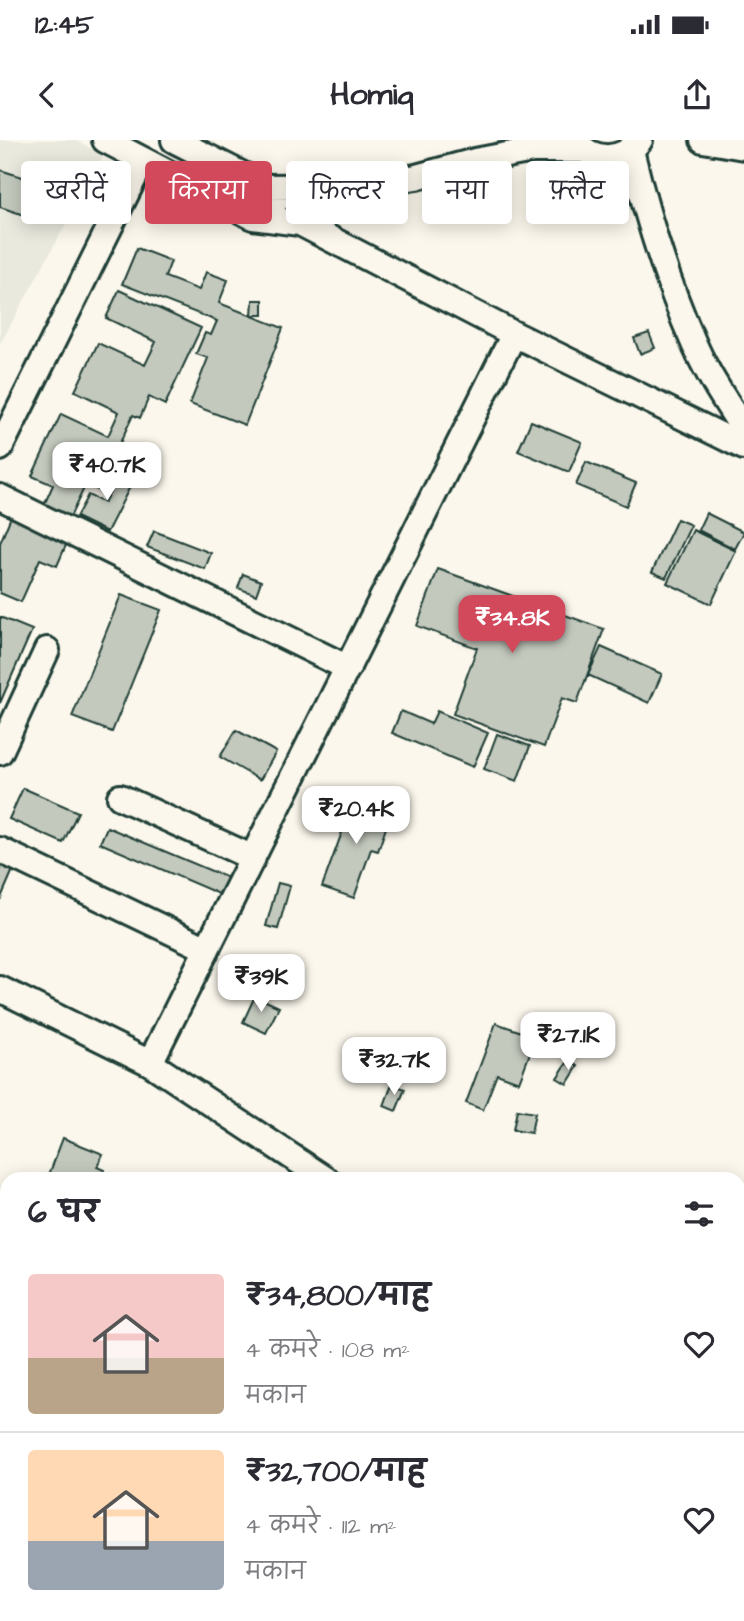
<!DOCTYPE html>
<html lang="hi">
<meta charset="utf-8">
<style>
:root{--surface:#fff;--page:#f2f2f3;--text:#2b2b33;--muted:#7c7c81;--line:#e1e1e2;--accent:#d1495b}
body{margin:0;font-family:"Architects Daughter","Playpen Sans Deva",sans-serif;background:var(--page);color:var(--text);height:100vh;display:flex;flex-direction:column;font-size:26px;white-space:nowrap}
*{box-sizing:border-box;margin:0}
p{font-size:23px;color:var(--muted)}
.icon{flex:none;width:38px;height:38px;fill:none;stroke:currentColor;stroke-width:2;stroke-linecap:round;stroke-linejoin:round}
.map{position:relative;flex:1;overflow:hidden}
.side{position:absolute;left:0px;top:1032px;width:746px;height:450px;display:flex;flex-direction:column;background:var(--surface);border-radius:21px 21px 0 0;box-shadow:0 4px 18px #0003}
.side>*{flex:none}
.banner{position:absolute;left:21px;top:21px;width:704px;height:63px;display:flex;gap:14px}
.price{position:absolute;translate:-50% -60px;padding:0 16px;border-radius:14px;background:#fff;color:#222;font-size:23px;line-height:46px;filter:drop-shadow(0 2px 4px #0008)}
.price::after{content:'';position:absolute;left:50%;top:42px;width:21px;height:16px;margin-left:-10px;background:inherit;clip-path:polygon(0 0,100% 0,50% 100%)}
.price.selected{background:var(--accent);color:#fff}
ul{padding:0;list-style:none}
li{display:flex;align-items:center;gap:21px;height:175px;padding:0 28px}
li+li{border-top:2px solid var(--line)}
li span{display:grid;place-items:center;flex:none;width:196px;height:140px;border-radius:7px;color:#555}
li>.icon{margin-inline-start:auto}
span .icon{width:84px;height:84px;fill:#fffc;stroke-width:1}
li b{font-size:30px}
h2{display:flex;justify-content:space-between;align-items:center;height:84px;padding:0 28px;font-size:30px}
.chip{padding:0 24px;border-radius:7px;background:var(--surface);box-shadow:0 4px 18px #0003;font-size:24px;line-height:63px}
.chip.selected{background:var(--accent);color:#fff}
.status{display:flex;justify-content:space-between;align-items:center;height:49px;padding:0 35px;background:var(--surface);direction:ltr}
.status svg{height:19px;fill:currentColor}
header{display:flex;justify-content:space-between;align-items:center;height:91px;padding:0 28px;background:var(--surface);font-size:32px;font-weight:700}
.map>svg:first-child{display:block}
</style>
<div class="status"><b>12:45</b><svg viewBox="0 0 49 12"><path d="M0 12V9h3v3zM5 12V6h3v6zM10 12V3h3v9zM15 12V0h3v12zM26 1h20v11H26zM47 4h2v5h-2z"/></svg></div>
<header><svg class="icon" aria-label="back" viewBox="0 0 24 24"><path d="M15 5l-7 7 7 7"/></svg>Homiq<svg class="icon" aria-label="share" viewBox="0 0 24 24"><path d="M12 15V3M7 8l5-5 5 5M5 13v7h14v-7"/></svg></header>
<div class="map">
<svg width="744" height="1481" viewBox="0 0 744 1481">
<rect width="100%" height="100%" fill="#fbf7ec"/>
<filter id="ink" filterUnits="userSpaceOnUse"><feTurbulence type="fractalNoise" baseFrequency=".0143" numOctaves="2"/><feDisplacementMap in="SourceGraphic" scale="14" xChannelSelector="R" yChannelSelector="G"/><feConvolveMatrix kernelMatrix="1 2 1 2 8 2 1 2 1" color-interpolation-filters="sRGB"/></filter>
<g filter="url(#ink)">
<!-- built -->
<path fill="#eae9de" d="M0 0H75L104 15 0 204Z
M0 1456 7 1459V1475H40L52 1481H0Z"/>
<!-- building -->
<path fill="#c4c9be" stroke="#1f3d34" stroke-width="2" d="M0 30 35 41 24 75 0 67Z
M137 108 171 121 165 137 199 150 206 132 228 140 219 163 283 188 245 285 190 264 208 218 196 214 205 193 211 195 217 181 122 144Z
M119 150 201 188 165 265 149 257 140 278 133 275 98 350 86 344 70 377 44 365 53 345 32 336 61 274 108 296 119 272 75 251 98 203 145 225 156 202 106 178Z
M253 160H263V175H252Z
M649 193 655 208 640 214 634 198Z
M531 281 582 302 569 332 518 311Z
M586 322 636 343 626 366 576 345Z
M123 326 137 333 107 392 76 377 88 355 104 363Z
M706 373 744 392 735 409 698 390Z
M12 374 69 398 57 426 40 419 21 462 0 453V403Z
M677 379 691 385 666 438 652 432Z
M693 390 736 411 711 464 667 443Z
M154 391 211 413 205 429 147 407Z
M438 429 604 489 577 563 562 558 544 607 453 574 477 508 417 486Z
M243 434 261 441 256 455 238 448Z
M121 455 161 470 112 592 72 577Z
M0 477 32 490 0 563Z
M601 507 662 534 649 563 588 535Z
M401 571 431 584 437 571 488 593 473 627 392 593Z
M236 590 276 612 260 640 220 617Z
M497 594 530 606 517 641 484 629Z
M23 648 78 672 63 703 9 679Z
M355 657 392 670 378 711 371 709 354 758 322 747Z
M107 687 233 740 226 757 100 703Z
M0 725 13 730 0 760Z
M278 743 290 746 278 789 266 786Z
M255 856 279 867 266 893 243 882Z
M496 883 536 897 519 942 497 934 483 970 466 963Z
M569 920 578 926 567 944 557 938Z
M392 944 405 949 396 971 384 966Z
M517 970 535 973 531 993 513 990Z
M63 998 103 1014 97 1027 104 1030 100 1040H47Z
M738 1145 744 1148V1180L738 1177Z
M744 1221V1258L738 1256V1236Z"/>
<g fill="none" stroke-linecap="round" stroke-linejoin="round">
<!-- minor casing -->
<g stroke="#1f3d34" stroke-width="30">
<path id="minor" d="M105 0 253 77 300 83 514 194 744 307
M174 0 267 47 278 59
M574 0C593 23 621 23 640 0
M703 0 744 7
M631 10C647 77 667 143 695 206 708 235 726 262 744 290
M253 77 267 47 361 46 416 37 475 21 533 10H583
M0 308 143 20
M0 357 348 528
M0 612 47 510
M120 657 253 718
M0 710 207 809
M0 849 150 923 514 194
M150 923 327 1040
M738 1408 744 1407
M0 1415 7 1418
M124 1475 135 1481
M77 1481 78 1475"/>
</g>
<!-- minor -->
<use href="#minor" stroke="#fbf7ec" stroke-width="24"/>
</g>
</g>
</svg>
<b class="price" style="left:107px;top:362px">₹40.7K</b>
<b class="price selected" style="left:512px;top:515px">₹34.8K</b>
<b class="price" style="left:356px;top:706px">₹20.4K</b>
<b class="price" style="left:261px;top:874px">₹39K</b>
<b class="price" style="left:568px;top:932px">₹27.1K</b>
<b class="price" style="left:394px;top:957px">₹32.7K</b>
<div class="banner">
<a class="chip">खरीदें</a>
<a class="chip selected">किराया</a>
<a class="chip">फ़िल्टर</a>
<a class="chip">नया</a>
<a class="chip">फ़्लैट</a>
</div>
<section class="side">
<h2>6 घर<svg class="icon" aria-label="filters" viewBox="0 0 24 24"><path d="M4 7h16M4 17h16"/><circle cx="9" cy="7" r="2"/><circle cx="15" cy="17" r="2"/></svg></h2>
<ul>
<li><span style="background:linear-gradient(#f6c9c9 60%,#b9a48a 0)"><svg class="icon" aria-label="home" viewBox="0 0 24 24"><path d="M3 11l9-7 9 7M6 9v11h12V9"/></svg></span><div><b>₹34,800/माह</b><p>4 कमरे · 108 m²</p><p>मकान</p></div><svg class="icon" aria-label="heart" viewBox="0 0 24 24"><path d="M12 20l-8-8c-3-5 5-10 8-4 3-6 11-1 8 4z"/></svg></li>
<li><span style="background:linear-gradient(#ffd9b3 65%,#9aa5b1 0)"><svg class="icon" aria-label="home" viewBox="0 0 24 24"><path d="M3 11l9-7 9 7M6 9v11h12V9"/></svg></span><div><b>₹32,700/माह</b><p>4 कमरे · 112 m²</p><p>मकान</p></div><svg class="icon" aria-label="heart" viewBox="0 0 24 24"><path d="M12 20l-8-8c-3-5 5-10 8-4 3-6 11-1 8 4z"/></svg></li>
</ul>
</section>
</div>
